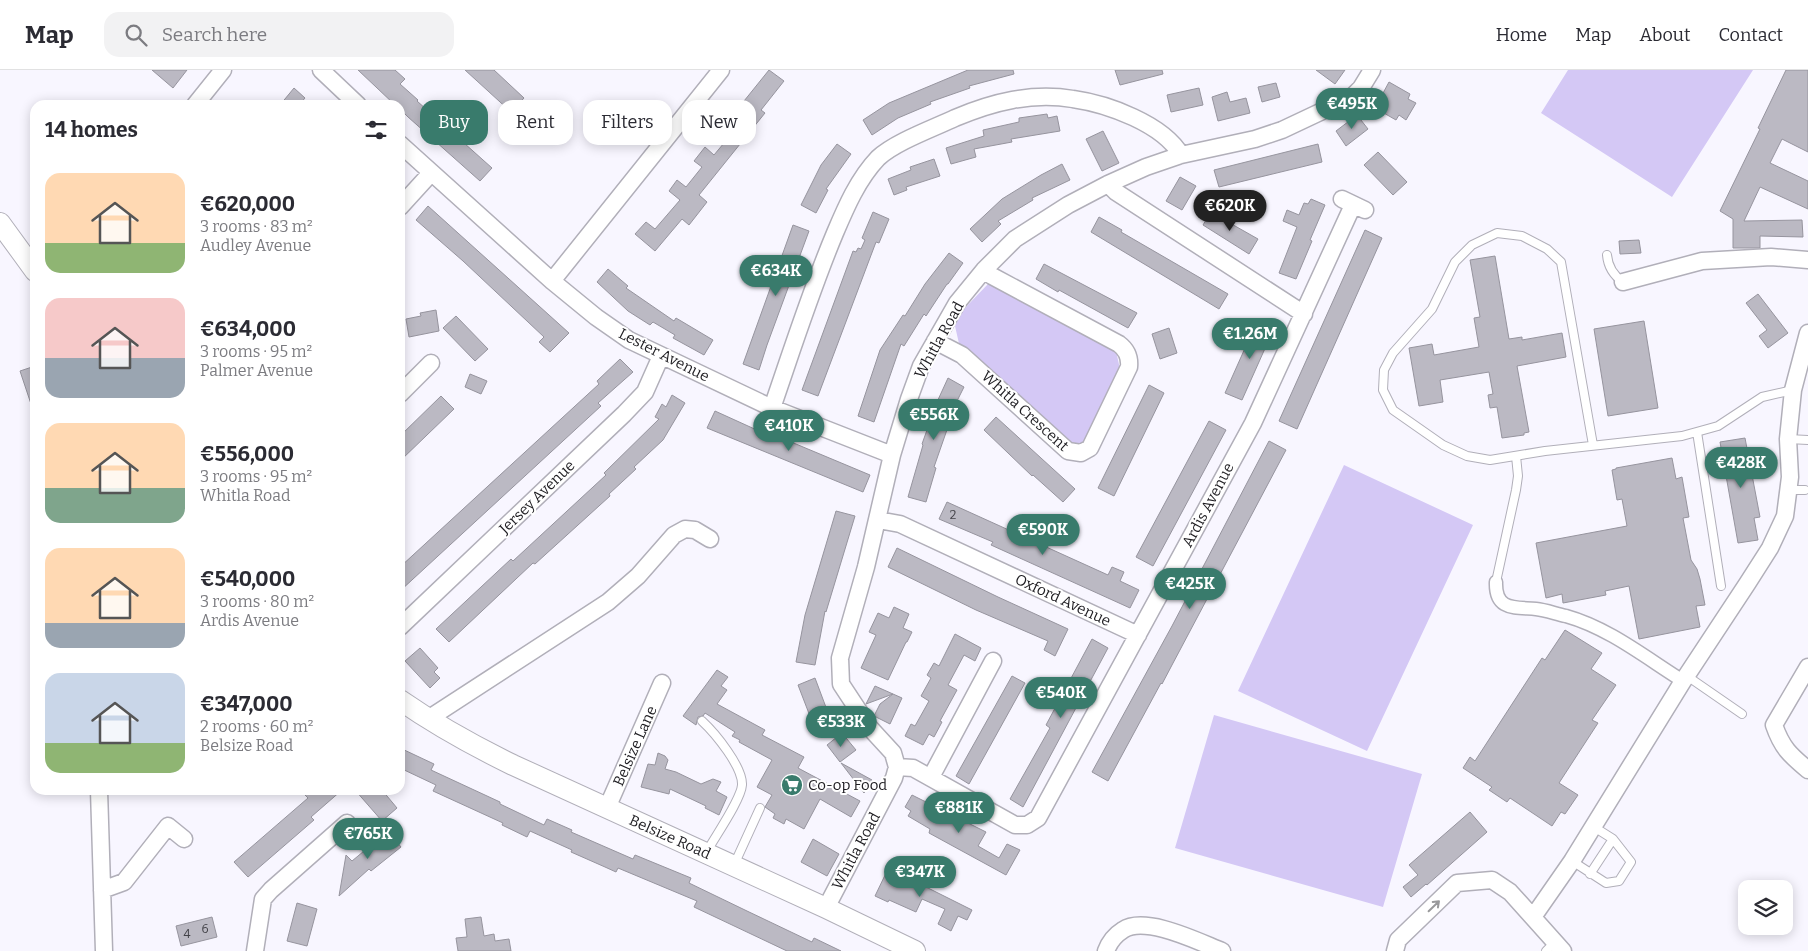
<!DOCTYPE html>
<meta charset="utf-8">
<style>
:root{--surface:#fff;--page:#f2f2f3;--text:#2b2b33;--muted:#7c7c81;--line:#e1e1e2;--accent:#397b6c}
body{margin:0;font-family:Bitter,serif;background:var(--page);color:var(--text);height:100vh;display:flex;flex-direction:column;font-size:19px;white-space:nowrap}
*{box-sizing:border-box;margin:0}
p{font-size:16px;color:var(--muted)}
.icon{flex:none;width:28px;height:28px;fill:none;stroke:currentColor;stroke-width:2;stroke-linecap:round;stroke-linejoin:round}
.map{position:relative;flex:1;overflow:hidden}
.side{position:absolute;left:30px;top:30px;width:375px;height:695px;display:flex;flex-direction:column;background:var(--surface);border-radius:15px;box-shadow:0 2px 12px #0003}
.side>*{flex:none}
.banner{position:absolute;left:420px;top:30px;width:475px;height:45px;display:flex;gap:10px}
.buttons{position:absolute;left:1738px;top:810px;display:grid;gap:10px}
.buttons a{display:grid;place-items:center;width:55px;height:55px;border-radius:10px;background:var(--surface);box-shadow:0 2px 12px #0003;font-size:25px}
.price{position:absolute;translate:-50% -42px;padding:0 11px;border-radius:18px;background:var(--accent);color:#fff;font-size:16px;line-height:32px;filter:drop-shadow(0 1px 2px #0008)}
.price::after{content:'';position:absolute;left:50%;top:30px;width:15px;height:11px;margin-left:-8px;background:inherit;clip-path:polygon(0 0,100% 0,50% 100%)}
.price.selected{background:#222;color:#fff}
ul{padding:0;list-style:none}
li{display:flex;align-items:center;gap:15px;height:125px;padding:0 15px}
li span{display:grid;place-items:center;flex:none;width:140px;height:100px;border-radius:15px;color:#555}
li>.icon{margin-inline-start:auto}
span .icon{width:60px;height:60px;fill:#fffc;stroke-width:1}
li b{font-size:21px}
h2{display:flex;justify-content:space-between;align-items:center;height:60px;padding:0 15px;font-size:21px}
.pill{padding:0 18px;border-radius:15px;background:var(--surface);box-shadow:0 2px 12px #0003;font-size:18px;line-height:45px}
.pill.selected{background:var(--accent);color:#fff}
header{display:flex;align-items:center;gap:30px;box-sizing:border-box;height:70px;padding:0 25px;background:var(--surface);border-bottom:1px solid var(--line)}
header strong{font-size:24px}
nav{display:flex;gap:28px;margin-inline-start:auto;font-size:18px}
.search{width:350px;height:45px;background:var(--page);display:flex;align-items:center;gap:12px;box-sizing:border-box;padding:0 18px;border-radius:15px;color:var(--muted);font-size:19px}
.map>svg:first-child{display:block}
</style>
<header>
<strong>Map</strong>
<div class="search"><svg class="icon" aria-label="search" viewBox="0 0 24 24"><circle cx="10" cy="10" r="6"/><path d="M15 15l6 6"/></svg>Search here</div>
<nav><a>Home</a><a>Map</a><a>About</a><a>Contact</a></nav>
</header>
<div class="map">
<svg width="1808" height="881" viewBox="0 0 1808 881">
<rect width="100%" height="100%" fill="#f8f6ff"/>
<!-- green -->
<path fill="#d4c8f5" d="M1568 0H1753L1672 127 1541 43Z
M988 214 1116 281 1120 299 1086 370 1074 377 960 278 955 256 963 240Z
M1344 395 1473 455 1367 681 1238 621Z
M1214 645 1422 704 1383 837 1175 778Z"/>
<!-- building -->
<path fill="#bbb9c3" stroke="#96949e" d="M152 0H187L173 18Z
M358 0H395L405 9 400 14 418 30 417 31 492 98 480 111 408 47 400 39V35H395Z
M465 0H494L524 28 511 42Z
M769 0 784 11 761 40 765 43 699 125 707 132 689 155 682 149 655 181 635 164 646 152 655 159 680 130 669 121 677 110 686 117 702 97 694 91 705 77 714 85 734 61 733 60 737 54 728 47 738 34 740 36Z
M968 0H1013L1014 4 969 16 970 18 930 32 931 34 898 48 872 65 863 50 889 33Z
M1115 0H1162L1163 4 1120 15Z
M1316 0H1345L1335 14Z
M1786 0H1808V82L1782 69 1770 93 1808 111V139L1760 117 1744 151 1802 150 1803 167 1760 166V178H1733V149L1720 141 1760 59 1758 58Z
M1389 12 1410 24 1408 29 1416 33 1406 50 1399 45 1396 50 1375 38Z
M1276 13 1280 27 1262 32 1258 17Z
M294 18 305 28 299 35H280Z
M1199 18 1203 35 1171 42 1167 25Z
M1227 22 1230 32 1246 28 1250 43 1218 51 1212 27Z
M1047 44 1048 48 1057 46 1060 61 1011 69 1012 72 974 79 976 87 951 94 946 78 984 66 983 60 1019 52V48Z
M1357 45 1368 59 1346 76 1336 61Z
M1103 61 1119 93 1102 101 1086 69Z
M837 74 851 84 826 119 828 120 816 143 801 135 821 95Z
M1318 74 1322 92 1219 117 1214 100Z
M1378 82 1407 112 1393 125 1364 95Z
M934 89 940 106 906 117 907 120 894 125 888 109 911 100 910 97Z
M1062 94 1070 110 1032 128 1033 130 998 151 1001 154 982 172 970 159 1002 129 1041 105Z
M1180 107 1196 116 1182 140 1166 131Z
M1311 129 1325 135 1310 170 1312 171 1296 209 1279 203 1297 157 1283 151 1287 140 1299 145 1304 133 1308 134Z
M428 136 569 263 550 282 539 272 544 267 463 191 416 150Z
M1212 140 1229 150 1228 152 1258 169 1249 184 1203 155Z
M873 142 889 149 879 173 876 172 818 326 802 320 853 181 856 182 858 178 861 179 865 170 862 168Z
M1099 147 1122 160 1121 162 1228 224 1219 239 1091 162Z
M793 155 809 161 767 275 759 300 743 294Z
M1365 160 1382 168 1297 359 1279 351Z
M1639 170 1641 183 1620 184 1619 171Z
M949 183 963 193 948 214H947L926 246 924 244 904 276 901 274 874 352 858 346 880 280 903 245 905 246 925 214Z
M1495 186 1509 269 1522 267V270L1562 263 1566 287 1517 296 1529 362 1524 363V365L1502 368 1497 337 1490 338 1488 325 1493 324 1489 302 1440 310 1443 332 1419 336 1409 278 1432 274 1434 285 1479 277 1474 248 1480 247 1470 190Z
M1044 194 1137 243 1128 258 1059 220 1058 222 1036 209Z
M608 199 628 216 626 218 674 251 676 248 713 270 704 285 673 268 675 265 653 252 650 255 628 241 597 212Z
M1758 224 1788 263 1768 278 1759 266 1767 260 1746 233Z
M436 240 439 261 409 267 406 249 421 246 420 243Z
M456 246 488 279 475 291 443 258Z
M1258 249 1275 256 1242 330 1225 323Z
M1644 251 1658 338 1608 346 1594 259Z
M1169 258 1177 283 1160 289 1152 264Z
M620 289 633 302 598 333 601 336 400 521V497L599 314 597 311Z
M35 296V339L33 340 20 301Z
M470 304 487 311 481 324 465 317Z
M948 308 964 317 946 353 949 354 934 397 936 398 926 432 908 427 923 375 922 374 937 332Z
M1149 315 1164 323 1114 426 1098 418Z
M672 325 685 333 663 370 634 397 636 399 609 424 610 426 535 494 533 493 449 572 436 559 511 489 513 491 606 405 604 403 659 349 655 347 662 334 666 337Z
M441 326 454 339 400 391V366Z
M715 341 759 361 760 360 772 364 870 405 863 422 707 358Z
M996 347 1075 419 1063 432 1033 405 1032 406 984 360Z
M1209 351 1226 360 1153 496 1136 487Z
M1745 368 1760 447 1754 448 1758 470 1738 473 1720 372Z
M1269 371 1286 380 1172 595 1162 614 1161 613 1108 711 1092 702 1172 556Z
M1672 388 1676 409 1682 407 1689 447 1683 448 1691 490 1697 499 1700 509 1705 535 1696 536 1700 557 1639 569 1629 516 1605 521 1606 525 1563 533 1562 524 1546 528 1536 473 1627 456 1622 429 1617 430 1612 400 1616 399V398Z
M947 432 1108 505 1112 497 1124 502 1120 511 1139 520 1130 538 991 475 993 472 939 449Z
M836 441 855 446 826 542 825 541 815 595 796 592 805 545Z
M897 478 998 527 1068 559 1055 586 1044 580 1048 571 976 540 888 497Z
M894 537 909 544 903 558 912 562 907 572H906L888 610 861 598 876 565 869 562 878 543 889 548Z
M1565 560 1602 583 1591 599 1616 615 1592 650 1598 653 1559 713 1578 725 1565 744 1561 742 1552 756 1510 728 1507 732 1489 720 1492 717 1463 698 1470 687 1475 691 1542 588 1545 590Z
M955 564 981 578 975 591 964 585 948 615 957 620 940 651 942 652 934 667 929 664 923 675 905 666 911 654 915 656 929 631 921 626 931 608 927 605 934 593 939 596Z
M1092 569 1108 578 1023 737 1010 729 1050 658 1046 655Z
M420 578 438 598 434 602 440 608 430 618 405 591Z
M717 600 728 607 721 616 727 620 717 634 765 660 762 665 804 687 798 698 860 731 851 747 820 729 804 759 786 749 784 754 773 748 775 744 765 737 772 725 757 717 772 690 739 672 740 670 732 666 735 662 705 643 703 646 698 647 696 655 683 646Z
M1012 606 1025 613 969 714 956 706Z
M815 608 830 648 813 654 798 615Z
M875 616 893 624 866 634Z
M893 624 902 628 890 654 874 646 880 634Z
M842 663 856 680 840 692 827 675Z
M400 678 434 694 431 700 500 732V734L544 755 547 749 572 760 571 762 633 789 635 785 691 808 689 813 747 841 812 872 814 868 841 881H787L694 837 697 831 618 798 616 802 605 797 571 782 572 780 530 761 527 767 502 755 503 753 433 721 436 715 400 698Z
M658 683 665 686 668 690 665 699 676 702 701 714 713 709 721 712 716 721 727 727 719 745 705 738 706 736 670 719 669 724 641 717 648 694 655 695Z
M841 693 872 710 864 723Z
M311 720H342L311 747 314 750 248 807 234 792 308 728 305 725Z
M355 720H382L397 738 382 751Z
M912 725 986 762 978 776 999 788 1007 774 1020 780 1006 805 929 763 930 759 908 746 911 741 905 737Z
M1470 742 1487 762 1427 815 1426 814 1411 827 1403 817 1418 805 1409 795Z
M388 761 401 777 371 801 369 799 339 826 346 785 352 791Z
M813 769 839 784 827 806 801 792Z
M887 801 906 811 911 801 921 806 918 813 972 840 967 850 958 846 951 861 938 854 945 839 922 829 916 842 889 830 888 832 875 826Z
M297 833 317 839 307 876 287 871Z
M212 847 217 867 181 876 176 856Z
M481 847 484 866 494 864 495 871 509 869 511 881H458L456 868 467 867 465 849Z"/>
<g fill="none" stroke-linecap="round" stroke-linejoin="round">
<!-- service casing -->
<g stroke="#b1afb9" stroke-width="10">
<path id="service" d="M1607 185C1608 197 1613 205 1623 212
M1697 362 1721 516
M1788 369 1808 370
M1593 375 1561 192 1547 179 1522 166 1497 163 1472 175 1455 192 1432 239 1393 283 1384 300 1383 320 1393 340 1443 375 1467 386 1490 390 1545 381 1682 366 1718 356 1762 327 1793 320
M1788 420H1805
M1496 512 1516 420 1518 406 1516 386
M1687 606 1742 644
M702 651C715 663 743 697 742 715 741 730 714 768 706 783
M1594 757 1613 769
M1572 791 1606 813 1619 811 1631 792 1613 769 1590 804
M734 795 760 738
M1546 881 1555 872"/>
</g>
<!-- pedestrian casing -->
<g stroke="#b1afb9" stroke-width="15">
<path id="pedestrian" d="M1496 512C1495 541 1515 537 1536 539 1546 540 1556 544 1566 546 1609 558 1646 588 1683 611"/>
</g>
<!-- minor casing -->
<g stroke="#b1afb9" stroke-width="19">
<path id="minor" d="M321 0 358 35
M195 35 223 0
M400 74 552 211 596 247 629 270 772 338 892 385
M1108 114 1116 122 1304 244
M1342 129 1365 140
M400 137 431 103
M552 211 721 0
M1623 212 1702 191 1771 187 1808 190
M935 271 962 285 1068 381 1081 383 1090 378 1129 297C1130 287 1127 280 1119 274L992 206 984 200
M400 324 431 293
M772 338C792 280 811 220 835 163 846 137 858 109 878 88 895 72 934 58 955 48 993 32 1032 22 1073 29 1108 34 1163 54 1181 85
M878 450 900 454 1138 565
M400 557 624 344 645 322 661 286
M1808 597 1774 655C1782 678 1790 685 1808 700
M428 649 608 532 638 506 674 465 685 459 695 460 710 469
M897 697 913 698 1015 755H1027L1038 748 1253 353 1353 135
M931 707 993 591
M99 720 104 881
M607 738 662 613
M102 820 124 812 168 756 184 769
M826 838 894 708 897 697 893 683 870 658 841 614 840 588 866 497 892 385 909 329 921 296 957 233 984 200 1015 169 1068 135 1108 114 1146 97 1181 85 1255 69 1282 60 1352 27 1361 18 1372 0
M1533 847 1572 791 1683 611 1747 514 1770 478 1785 446 1790 407 1788 369 1793 320 1808 263
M255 881 263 829 271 820 347 753
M1106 881C1109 873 1115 865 1123 860 1145 845 1199 872 1222 881
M1395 881 1398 870 1457 813 1492 810 1510 822 1563 881"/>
</g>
<!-- tertiary casing -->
<g stroke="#b1afb9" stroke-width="22">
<path id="tertiary" d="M0 153 35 201
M400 630C436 655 474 676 513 695L826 838 915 881"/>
</g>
<!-- service -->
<use href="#service" stroke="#fff" stroke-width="8"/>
<!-- pedestrian -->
<use href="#pedestrian" stroke="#fff" stroke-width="12"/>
<!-- minor -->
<use href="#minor" stroke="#fff" stroke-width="16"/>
<!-- tertiary -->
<use href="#tertiary" stroke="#fff" stroke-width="20"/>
</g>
<!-- one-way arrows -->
<defs><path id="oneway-shaft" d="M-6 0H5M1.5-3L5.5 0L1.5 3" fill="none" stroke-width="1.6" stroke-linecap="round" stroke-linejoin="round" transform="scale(1.25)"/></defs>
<use stroke="#99999b" href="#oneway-shaft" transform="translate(1434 836) rotate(-44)"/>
<!-- icons -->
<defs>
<g id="supermarket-disc" transform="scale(1.125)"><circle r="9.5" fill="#397b6c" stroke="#fff"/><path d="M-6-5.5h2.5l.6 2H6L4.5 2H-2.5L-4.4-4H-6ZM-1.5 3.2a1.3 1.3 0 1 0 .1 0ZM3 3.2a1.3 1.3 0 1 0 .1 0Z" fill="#fff"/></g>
</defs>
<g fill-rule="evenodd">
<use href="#supermarket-disc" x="792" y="715"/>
</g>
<g text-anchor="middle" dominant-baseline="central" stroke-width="4" stroke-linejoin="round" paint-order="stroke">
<!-- number labels -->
<g font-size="12" fill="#444349">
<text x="953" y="445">2</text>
<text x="205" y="859">6</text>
<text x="187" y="864">4</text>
</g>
<!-- street labels -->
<g font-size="15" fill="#1d1c20" stroke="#fff">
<text transform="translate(939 270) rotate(-61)">Whitla Road</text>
<text transform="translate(664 285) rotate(27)">Lester Avenue</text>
<text transform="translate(1025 341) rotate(42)">Whitla Crescent</text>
<text transform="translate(537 427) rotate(-44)">Jersey Avenue</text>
<text transform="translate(1208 435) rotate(-62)">Ardis Avenue</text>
<text transform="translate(1063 530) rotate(25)">Oxford Avenue</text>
<text transform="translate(635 676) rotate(-66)">Belsize Lane</text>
<text transform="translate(670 767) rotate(24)">Belsize Road</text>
<text transform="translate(856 781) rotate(-62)">Whitla Road</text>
</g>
<!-- poi labels -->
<g font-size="15" fill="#1d1c20" stroke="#fff" text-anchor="start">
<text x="808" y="715">Co-op Food</text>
</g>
</g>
</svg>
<div class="buttons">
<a><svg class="icon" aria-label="layers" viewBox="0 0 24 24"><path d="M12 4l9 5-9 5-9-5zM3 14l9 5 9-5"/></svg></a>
</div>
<b class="price" style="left:1352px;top:60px">€495K</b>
<b class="price selected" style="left:1230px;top:162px">€620K</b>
<b class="price" style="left:776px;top:227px">€634K</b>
<b class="price" style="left:1250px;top:290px">€1.26M</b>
<b class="price" style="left:934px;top:371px">€556K</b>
<b class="price" style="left:789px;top:382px">€410K</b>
<b class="price" style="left:1741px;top:419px">€428K</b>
<b class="price" style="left:1043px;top:486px">€590K</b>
<b class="price" style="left:1190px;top:540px">€425K</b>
<b class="price" style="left:1061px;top:649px">€540K</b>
<b class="price" style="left:841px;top:678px">€533K</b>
<b class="price" style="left:959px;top:764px">€881K</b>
<b class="price" style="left:368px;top:790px">€765K</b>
<b class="price" style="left:920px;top:828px">€347K</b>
<div class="banner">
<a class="pill selected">Buy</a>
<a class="pill">Rent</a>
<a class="pill">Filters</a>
<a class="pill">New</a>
</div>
<section class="side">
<h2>14 homes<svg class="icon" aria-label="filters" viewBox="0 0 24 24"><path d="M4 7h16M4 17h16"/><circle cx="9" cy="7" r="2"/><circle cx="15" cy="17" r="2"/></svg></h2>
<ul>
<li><span style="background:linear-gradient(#ffd9b3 70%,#8fb573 0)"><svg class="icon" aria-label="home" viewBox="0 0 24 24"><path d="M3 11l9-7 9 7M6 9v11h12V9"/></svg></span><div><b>€620,000</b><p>3 rooms · 83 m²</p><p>Audley Avenue</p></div></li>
<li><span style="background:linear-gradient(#f6c9c9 60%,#9aa5b1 0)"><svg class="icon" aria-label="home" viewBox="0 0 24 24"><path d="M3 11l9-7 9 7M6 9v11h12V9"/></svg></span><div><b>€634,000</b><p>3 rooms · 95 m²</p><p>Palmer Avenue</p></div></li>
<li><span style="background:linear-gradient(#ffd9b3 65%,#7fa58c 0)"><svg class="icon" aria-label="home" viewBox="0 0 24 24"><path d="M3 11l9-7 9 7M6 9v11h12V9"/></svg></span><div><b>€556,000</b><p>3 rooms · 95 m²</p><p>Whitla Road</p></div></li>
<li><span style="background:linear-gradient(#ffd9b3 75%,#9aa5b1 0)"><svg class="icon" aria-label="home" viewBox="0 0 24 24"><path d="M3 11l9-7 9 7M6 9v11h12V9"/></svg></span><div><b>€540,000</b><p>3 rooms · 80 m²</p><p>Ardis Avenue</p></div></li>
<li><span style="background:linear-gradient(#c9d6e8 70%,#8fb573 0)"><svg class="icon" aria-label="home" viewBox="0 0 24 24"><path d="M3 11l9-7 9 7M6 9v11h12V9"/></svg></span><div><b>€347,000</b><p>2 rooms · 60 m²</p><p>Belsize Road</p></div></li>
</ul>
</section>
</div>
